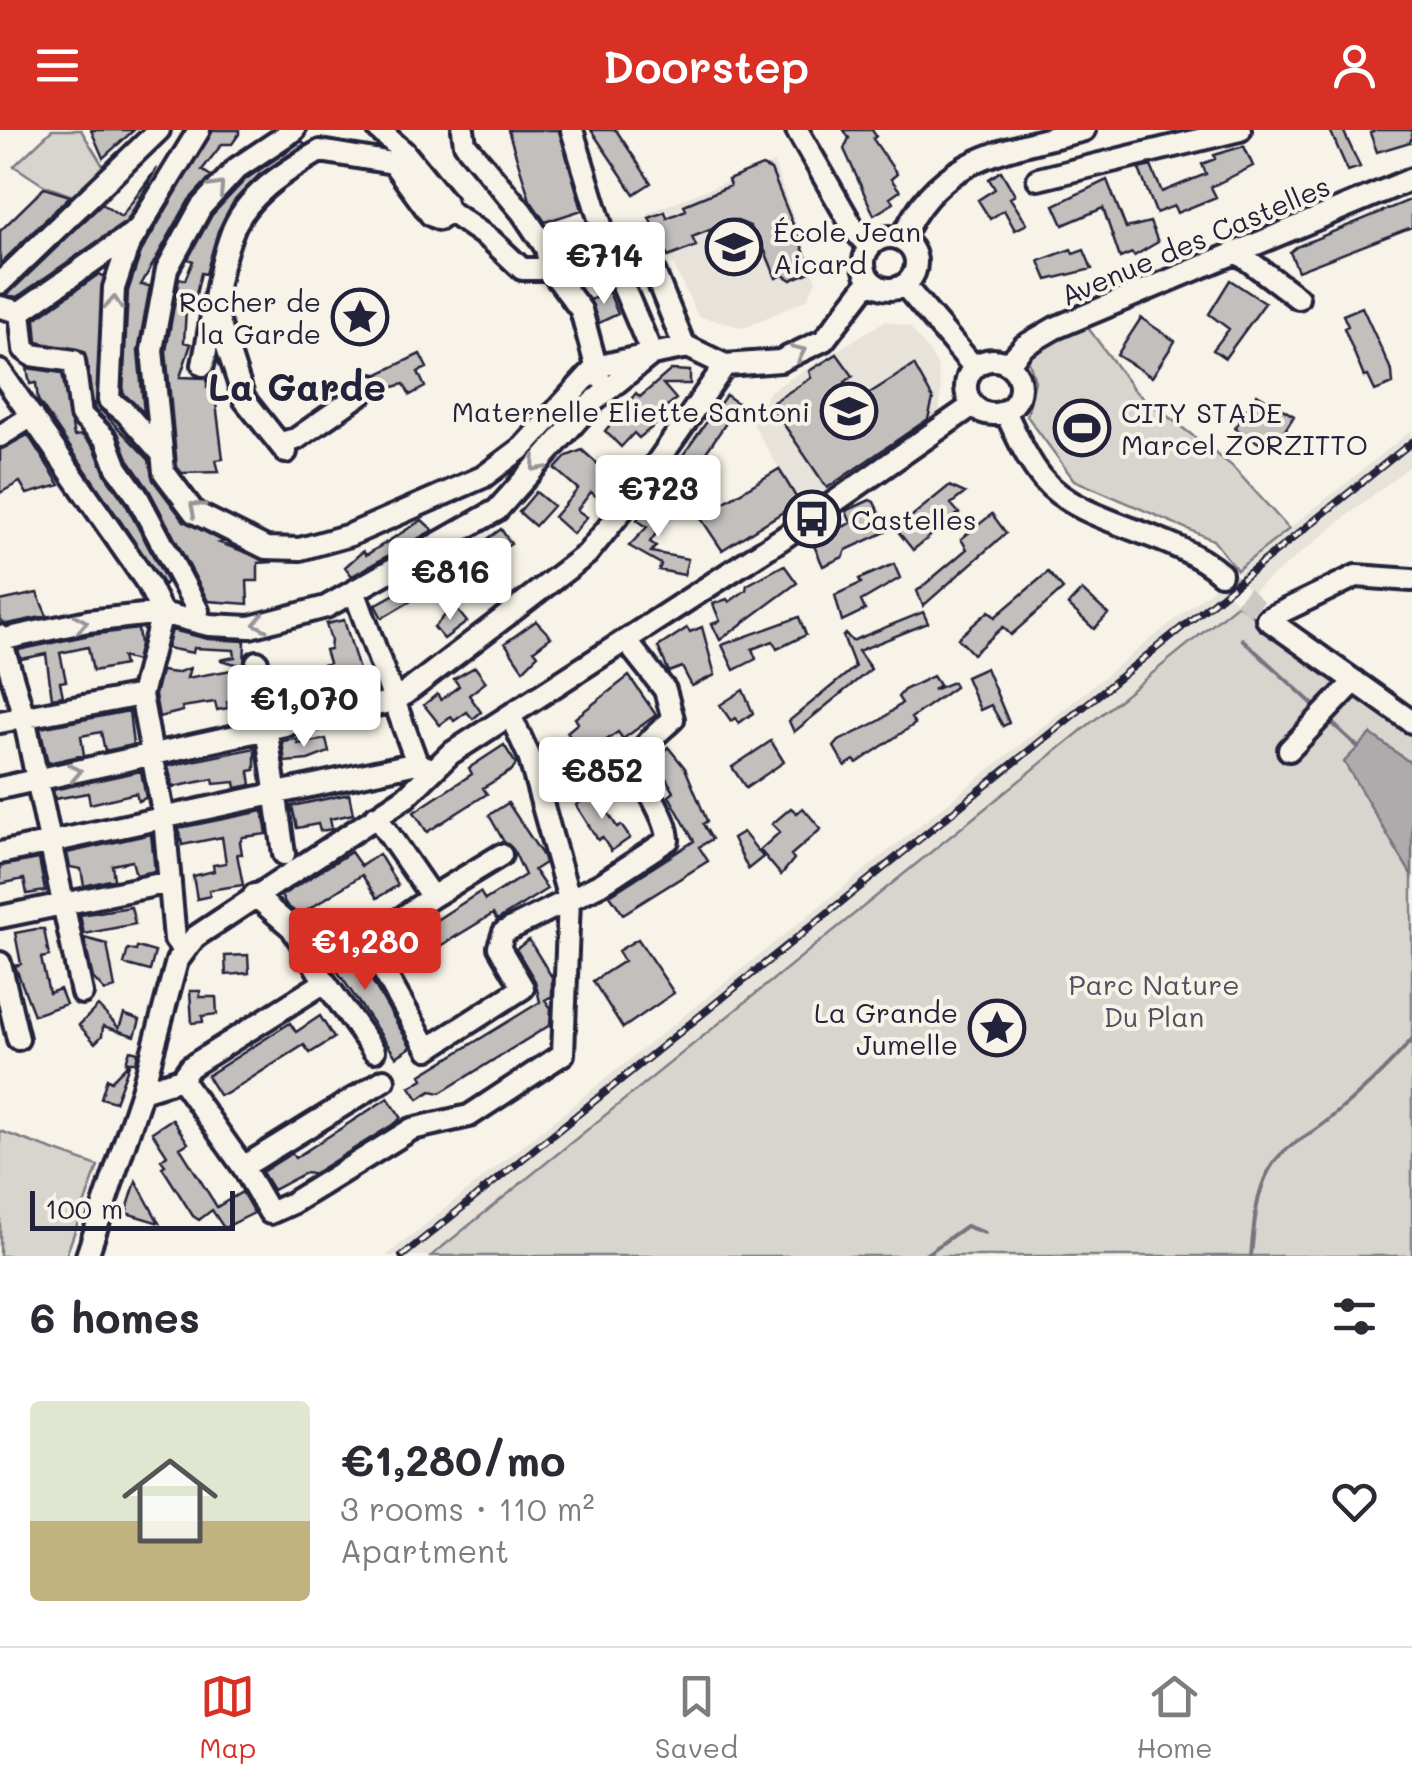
<!DOCTYPE html>
<meta charset="utf-8">
<style>
:root{--surface:#fff;--page:#f7f7f7;--text:#2b2b33;--muted:#7c7c81;--line:#e1e1e2;--accent:#d93025}
body{margin:0;font-family:Mali,sans-serif;background:var(--page);color:var(--text);height:100vh;display:flex;flex-direction:column;font-size:38px;white-space:nowrap}
*{box-sizing:border-box;margin:0}
p{font-size:32px;color:var(--muted)}
.icon{flex:none;width:55px;height:55px;fill:none;stroke:currentColor;stroke-width:2;stroke-linecap:round;stroke-linejoin:round}
.map{position:relative;height:1126px;overflow:hidden}
.sheet{display:flex;flex-direction:column;background:var(--surface);flex:1}
.sheet>*{flex:none}
.scale{position:absolute;left:30px;bottom:25px;width:205px;box-sizing:border-box;padding-left:10px;border:5px solid #22223b;border-top:0;font-size:28px;line-height:35px;white-space:nowrap;color:#22223b;-webkit-text-stroke:8px #f7f3e8;paint-order:stroke}
.price{position:absolute;translate:-50% -85px;padding:0 22px;border-radius:10px;background:#fff;color:#222;font-size:32px;line-height:65px;filter:drop-shadow(0 2px 5px #0008)}
.price::after{content:'';position:absolute;left:50%;top:60px;width:30px;height:22px;margin-left:-15px;background:inherit;clip-path:polygon(0 0,100% 0,50% 100%)}
.price.active{background:var(--accent);color:#fff}
ul{padding:0;list-style:none}
li{display:flex;align-items:center;gap:30px;height:250px;padding:0 30px}
li+li{border-top:2px solid var(--line)}
li span{display:grid;place-items:center;flex:none;width:280px;height:200px;border-radius:10px;color:#555}
li>.icon{margin-inline-start:auto}
span .icon{width:120px;height:120px;fill:#fffc;stroke-width:1}
li b{font-size:42px}
h2{display:flex;justify-content:space-between;align-items:center;height:120px;padding:0 30px;font-size:42px}
header{display:flex;justify-content:space-between;align-items:center;height:130px;padding:0 30px;background:var(--accent);color:#fff;font-size:45px;font-weight:600}
.tabs{display:flex;justify-content:space-around;align-items:center;height:140px;border-top:2px solid var(--line);background:var(--surface);font-size:28px;color:var(--muted)}
.tabs a{display:grid;justify-items:center;gap:5px}
.tabs .active{color:var(--accent)}
.map>svg:first-child{display:block}
</style>
<header><svg class="icon" aria-label="menu" viewBox="0 0 24 24"><path d="M4 6h16M4 12h16M4 18h16"/></svg>Doorstep<svg class="icon" aria-label="person" viewBox="0 0 24 24"><circle cx="12" cy="8" r="4"/><path d="M4 21q1-7 8-7t8 7"/></svg></header>
<div class="map">
<svg width="1412" height="1126" viewBox="0 0 1412 1126">
<rect width="100%" height="100%" fill="#f7f3e8"/>
<filter id="ink" filterUnits="userSpaceOnUse"><feTurbulence type="fractalNoise" baseFrequency=".01" numOctaves="2"/><feDisplacementMap in="SourceGraphic" scale="20" xChannelSelector="R" yChannelSelector="G"/><feConvolveMatrix kernelMatrix="1 2 1 2 8 2 1 2 1" color-interpolation-filters="sRGB"/></filter>
<g filter="url(#ink)">
<!-- built -->
<path fill="#e7e3db" d="M774 33 816 150 807 169 744 198 698 186 648 83Z
M885 191 910 197 930 223 937 236 941 260 939 288 802 377 752 293 770 261Z
M1412 300V334L1250 464 1237 440Z
M1219 454 1238 474 431 1126H386Z"/>
<!-- green -->
<path fill="#d8d5cf" stroke="#7d7c85" stroke-width="2.5" d="M52 0H81L103 36 78 68 43 55 14 36Z
M1080 187 1135 261 1232 336 1289 399 1237 440 1213 410 1074 350 1027 286 1035 251 1024 216Z
M1238 474 1287 514 1412 600V1126H431Z
M0 1001 98 1036 66 1126H0Z"/>
<!-- water -->
<path fill="#aeabad" stroke="#76747f" stroke-width="2.5" d="M1371 604 1412 634V746L1344 632Z"/>
<g fill="none" stroke-linecap="round" stroke-linejoin="round">
<!-- stream -->
<path stroke="#76747f" stroke-width="4" d="M1242 509 1317 578
M1331 592 1358 617
M924 1126 966 1096 985 1103
M1251 1126C1254 1098 1255 1067 1268 1042 1281 1016 1307 1008 1327 991 1354 969 1390 936 1412 909"/>
</g>
<!-- building -->
<path fill="#c2bfbd" stroke="#22223b" stroke-width="2.5" d="M91 0H134L103 28Z
M213 0H239V4L232 14H222L202 40 211 46 189 70 141 155 150 156 138 221 144 283 123 263 128 161 141 122Z
M508 0H559L582 80 545 92 530 70Z
M591 0H616L651 53 634 64Z
M844 0H872L876 6 873 9 897 44 891 49 900 61 890 68 894 73 874 85 844 19 849 8Z
M1330 0H1343L1360 37 1348 41Z
M1375 0H1412V7L1410 12 1377 22 1370 3Z
M302 11 305 14 259 45 234 71 218 101 206 144 201 143 195 169 201 170 199 182 186 179 184 212 191 214 180 247 207 248V257H214L223 329 216 330 219 342 182 343 177 337 166 221 179 148 185 150 193 131 188 129 212 85 246 49Z
M1244 16 1253 36 1211 57 1216 67 1177 83 1174 76 1156 83 1139 39 1151 36 1162 62 1206 44 1202 34 1215 29 1214 25Z
M762 36 771 40 812 141 791 150 783 145 776 148 765 121 750 114V96L735 90 692 107 696 116 668 127 649 88 665 82 667 88 686 80 684 75 730 56 728 50Z
M157 38 127 91 17 167 7 165 102 74 121 87Z
M1001 41 1015 65 1010 68 1027 94 1015 100 1004 80 990 89 978 70 995 59 989 49Z
M1107 50 1126 98 1150 92 1158 112 1134 126 1132 123 1120 128 1103 78 1063 95 1054 75Z
M44 58 70 66 0 134V101Z
M1412 69V97L1298 141 1290 122 1296 117Z
M580 102 587 133 569 139 562 108Z
M1071 119 1073 124 1084 120 1092 139 1047 150 1039 131Z
M99 144 104 146 96 275 149 330 153 350 184 391 224 412 220 413 273 432 258 433V451H247L248 474 208 471 149 360 129 331 118 303 94 278 84 222 37 212 35 189Z
M1230 150 1265 173 1225 228 1213 220 1229 199 1209 184Z
M609 162 618 184 599 193 590 170Z
M1362 177 1392 242 1393 254 1375 261 1368 246 1364 247 1344 198 1348 196 1343 185Z
M1141 188 1175 211 1152 247 1117 225Z
M420 224 427 238 418 242 425 257 410 265 404 254 386 259 378 244Z
M837 224 853 246 845 252 857 271 914 235 933 269 928 289 827 358 770 274 811 248 809 241Z
M27 238 62 243 74 306 82 305 94 317 106 346 125 373 167 452 164 455 38 270 36 253 30 254Z
M671 240 690 241V254H663L676 269 661 281 665 285 656 294 639 308 634 303 621 317 605 301 636 263 640 267Z
M1257 264 1294 286 1272 321 1235 298Z
M726 265 739 274 696 337 692 334 688 340 678 332Z
M28 305 60 355 27 364 20 352 0 363V320Z
M582 320 618 352 603 372 591 362 577 380 587 387 573 404 554 387 578 359 555 339 567 326Z
M779 339 799 372 722 420 700 387Z
M949 356 965 363 951 374 959 383 913 420 896 399Z
M536 362 553 376 535 396 519 382Z
M870 370 874 372 888 401 846 420 843 427 823 436 812 411 851 393 846 381Z
M663 371 674 378 650 412 656 416 651 422 688 429 684 445 659 440 661 434 629 416 647 397 637 390 644 379 650 383Z
M992 384 1006 403 923 476 917 461 967 419 961 409Z
M422 390 433 400 352 446 345 437 363 421 366 425Z
M501 399 511 414 479 435 470 422Z
M453 432 463 448 445 459 442 456 433 458 382 488 375 475Z
M894 434 900 448 861 471 865 480 842 491 835 465 861 453 859 449Z
M784 435 797 453 720 510 712 494 720 491 713 474 727 469 729 472 746 460 747 455Z
M1048 442 1063 459 1011 505 1003 497 973 524 958 508 989 481 995 487Z
M1082 460 1108 484 1094 499 1068 475Z
M37 463 47 486 7 494 0 490V471Z
M454 476 467 492 444 509 434 497Z
M923 482 928 493 858 521 871 539 794 602 789 591 855 537 843 506 846 504 852 511Z
M799 487 806 505 777 519 773 511 752 519 756 529 734 540 722 515Z
M344 490 359 540 337 549 335 543 297 553 299 561 282 565 277 548 329 533 325 520 330 519 331 511 326 494Z
M536 491 551 507 534 520 538 525 523 540 505 513Z
M702 497 715 545 692 556 682 537 669 542 658 517 687 498 690 502Z
M138 499 140 514 136 531 122 527 124 535 93 541 88 517 60 523 66 551 60 552 63 566 52 568 46 524 21 529 18 520 90 505Z
M172 500 208 509 245 511 244 536 220 530 235 527 234 520 194 518 193 523 167 518Z
M475 537 486 552 469 565 481 582 473 589 467 582 454 591 451 587 440 595 424 575 437 564 441 570 459 556 454 549Z
M190 538 187 548 243 538 248 569 227 572 228 578 217 580 215 572 182 577 183 581 159 587 155 565 161 541 176 543Z
M986 538 1009 593 1003 596 991 575 980 580 966 547Z
M629 546 656 585 623 609 618 602 601 614 603 618 587 628 595 638 574 651 562 632 579 621 567 602 578 593 575 588Z
M933 546 939 555 933 560 953 552 955 557 911 588 915 594 857 633 854 630 845 636 834 617 839 611 881 590 902 573 898 567 904 560Z
M743 560 753 583 739 593 735 588 731 591 720 575Z
M129 581 133 615 105 621 101 602 81 606 84 625 48 633 40 598Z
M297 609 298 614 326 609 329 622 308 630 285 632 282 611Z
M771 611 784 632 746 658 732 637Z
M504 615 516 634 512 640 483 658 487 664 427 702 414 682 472 644 469 638Z
M668 617 685 638 707 691 703 694 712 709 699 717 708 731 623 784 610 765 694 711 669 666 674 662 655 630Z
M255 618V640L249 641 251 655 236 658 235 652 214 654 213 649 173 657 168 636Z
M141 641 146 668 138 671 136 663 90 674 88 663 55 669 53 660Z
M595 662 617 697 621 695 630 708 611 721 602 707 598 710 576 675Z
M349 664 353 684 330 689 332 699 320 701 318 694 297 698 292 676Z
M508 673 543 726 545 733 534 740 547 759 497 790 493 784 399 841 388 821 480 762 485 770 525 745 513 719 504 712 489 685Z
M791 678 797 683 803 678 821 699 791 725 794 729 781 745 760 720 780 702 772 694Z
M263 681 267 704 243 707 240 712 242 724H237L243 755 209 760 210 766 197 769 193 746 214 741 213 735 226 733 222 707 182 715 179 698Z
M743 702 763 727 748 739 733 708Z
M151 704 155 741 136 745 132 731 112 735 114 749 84 756 81 739 70 737 67 723Z
M351 722 361 736 379 724 398 755 377 768 362 745 300 785 287 776 281 766Z
M39 729 45 761 27 764 24 749 0 754V736Z
M131 777 135 794 84 804 80 785Z
M327 798 350 832 358 827 411 917 396 927 314 807Z
M36 799H44L49 826 41 828 49 863 60 859 66 874 34 885 15 836 21 834 15 803Z
M84 808 107 814 115 858 105 861 93 848Z
M638 809 674 863 623 898 593 851 624 831 618 821Z
M529 810 552 847V866L545 870 551 878 550 895 440 963 431 961 418 969 410 957 423 949 421 945 540 872 535 851 516 819Z
M137 817 155 822 150 841 124 834 128 819 136 821Z
M248 825 249 843 226 845 225 826Z
M190 861H200V867H216L217 884 202 886 203 892 192 893Z
M98 876 119 898 124 884 140 890 135 906 103 896 102 906 95 913 79 895Z
M320 886 334 908 310 923 304 915 226 964 219 965 207 946 290 893 296 902Z
M130 920 138 922 136 932H130L115 972 101 968 107 948 111 951 130 932H126Z
M388 968 401 987 397 992 313 1044 305 1043 273 1060 262 1042 292 1023 295 1028Z
M172 989 188 1013 180 1018 217 1077 242 1062 254 1083 224 1098 212 1080 199 1090 193 1086 162 1037 165 1035 161 1030 167 1025 152 1002Z
M136 1051 159 1093 126 1083Z"/>
<g fill="none" stroke-linecap="round" stroke-linejoin="round">
<!-- minor-tunnel -->
<path stroke="#ccc9c5" stroke-width="20" stroke-dasharray="20 10" stroke-linecap="butt" d="M1221 444 1267 489"/>
<!-- minor casing -->
<g stroke="#22223b" stroke-width="28">
<path id="minor" d="M294 0 237 38 201 77 167 139 152 220 164 342 194 382 266 418 300 419 350 405 483 347 523 317 596 237 652 224 611 128 572 0
M379 0 404 22 445 72 446 79 491 110 522 139H550
M463 0 465 14 522 82 546 118 550 139 581 180 599 247
M797 0 855 101 869 117
M1038 49 1240 0
M864 133a26 26 0 1 1 52 0a26 26 0 1 1-52 0Z
M902 109C937 26 1007 20 1084 0
M608 118 629 112 643 114 685 218
M1237 122 1298 168
M0 153 159 0
M904 155 974 237
M0 177 20 182 133 103
M20 182 24 219 32 225 74 231 81 285 106 309 117 338 137 366 198 481
M216 183 244 269 286 322
M966 257a27 27 0 1 1 54 0a27 27 0 1 1-54 0Z
M1008 234 1024 216 1055 198 1412 49
M203 235C212 193 216 146 231 105 244 66 286 41 320 21L393 33 431 85 439 89 446 83V79
M0 241 148 454 162 483
M1005 281C1016 304 1027 330 1043 349 1081 395 1173 401 1221 444
M0 306 32 286
M281 313 296 309 372 256
M162 324 125 282 109 270 114 158 128 116 199 0
M1412 450 1356 446 1267 489 1412 592
M355 463 417 633
M162 483 141 565 164 688 175 809 183 819
M0 506 24 587 82 863
M0 510 88 491 162 483 209 495 250 497 326 477 497 380 593 272 652 224 688 217 725 235 780 231 824 210 870 150
M257 532 284 724
M0 592 141 565
M1289 620 1355 551
M0 658 385 573 402 566 587 424 633 367 725 235
M376 686 432 767 501 725
M0 723 417 633 433 640
M254 765 292 798 325 852
M432 767 367 812 428 919 523 858 499 817 504 802 601 754 668 710C667 679 629 645 644 618 650 608 665 597 673 589L665 560 627 512
M0 787 170 752
M0 833 18 909
M181 949 190 937 325 852 374 921
M142 961 181 949 243 1037 384 950
M243 1037 270 1083 292 1073 412 999 469 986 563 924 569 769 529 626 511 587
M87 1126 142 961 177 831 195 807 406 667 450 624 783 408 973 275"/>
</g>
<!-- minor -->
<use href="#minor" stroke="#f7f3e8" stroke-width="20"/>
<!-- rail casing -->
<g stroke="#22223b" stroke-width="8">
<path id="rail" d="M402 1126 1412 312"/>
</g>
<!-- rail -->
<use href="#rail" stroke="#f7f3e8" stroke-width="4" stroke-dasharray="11" stroke-linecap="butt"/>
</g>
<!-- one-way arrows -->
<defs><path id="oneway-chevron" d="M-2-3.5L2.5 0L-2 3.5" fill="none" stroke-width="1.6" stroke-linecap="round" stroke-linejoin="round" transform="scale(2.5)"/></defs>
<g stroke="#97959a">
<use href="#oneway-chevron" transform="translate(218 58) rotate(-47)"/>
<use href="#oneway-chevron" transform="translate(114 173) rotate(-85)"/>
<use href="#oneway-chevron" transform="translate(799 222) rotate(-25)"/>
<use href="#oneway-chevron" transform="translate(537 335) rotate(132)"/>
<use href="#oneway-chevron" transform="translate(196 378) rotate(-139)"/>
<use href="#oneway-chevron" transform="translate(81 493) rotate(-10)"/>
<use href="#oneway-chevron" transform="translate(260 493) rotate(169)"/>
<use href="#oneway-chevron" transform="translate(75 642) rotate(-12)"/>
</g>
</g>
<!-- icons -->
<defs>
<g id="school-ring" transform="scale(2.875)"><circle r="9.5" fill="#f7f3e8" stroke="#22223b" stroke-width="1.5"/><path d="M0-5L7-2L0 1L-7-2ZM-4 1L0 2.5L4 1V4Q0 6-4 4Z" fill="#22223b"/></g>
<g id="sight-ring" transform="scale(2.875)"><circle r="9.5" fill="#f7f3e8" stroke="#22223b" stroke-width="1.5"/><path d="M0-6L1.8-2.2L6-1.7L2.9 1.2L3.7 5.4L0 3.3L-3.7 5.4L-2.9 1.2L-6-1.7L-1.8-2.2Z" fill="#22223b"/></g>
<g id="stadium-ring" transform="scale(2.875)"><circle r="9.5" fill="#f7f3e8" stroke="#22223b" stroke-width="1.5"/><path d="M0-5a6.5 5 0 1 0 0 10a6.5 5 0 1 0 0-10ZM-3.5-1.8h7v3.6h-7Z" fill="#22223b"/></g>
<g id="bus-ring" transform="scale(2.875)"><circle r="9.5" fill="#f7f3e8" stroke="#22223b" stroke-width="1.5"/><path d="M-5-6H5V4H4V6H2V4H-2V6H-4V4H-5ZM-3.5-4V0h7V-4ZM-3.5 1.2v1.5H-2V1.2ZM2 1.2v1.5H3.5V1.2Z" fill="#22223b"/></g>
</defs>
<g fill-rule="evenodd">
<use href="#school-ring" x="734" y="117"/>
<use href="#sight-ring" x="360" y="187"/>
<use href="#school-ring" x="849" y="281"/>
<use href="#stadium-ring" x="1082" y="298"/>
<use href="#bus-ring" x="812" y="389"/>
<use href="#sight-ring" x="997" y="898"/>
</g>
<g text-anchor="middle" dominant-baseline="central" stroke-width="8" stroke-linejoin="round" paint-order="stroke">
<!-- poi labels -->
<g font-size="28" fill="#22223b" stroke="#f7f3e8" text-anchor="start">
<text x="773" y="101">École Jean<tspan x="773" dy="32">Aicard</tspan></text>
<text x="321" y="171" text-anchor="end">Rocher de<tspan x="321" dy="32">la Garde</tspan></text>
<text x="810" y="281" text-anchor="end">Maternelle Eliette Santoni</text>
<text x="1121" y="282">CITY STADE<tspan x="1121" dy="32">Marcel ZORZITTO</tspan></text>
<text x="851" y="389">Castelles</text>
<text x="958" y="882" text-anchor="end">La Grande<tspan x="958" dy="32">Jumelle</tspan></text>
</g>
<!-- street labels -->
<g font-size="28" fill="#22223b" stroke="#f7f3e8">
<text transform="translate(1195 110) rotate(-23)">Avenue des Castelles</text>
</g>
<!-- park labels -->
<g font-size="28" fill="#504f60" stroke="#f7f3e8">
<text x="1154" y="854">Parc Nature<tspan x="1154" dy="32">Du Plan</tspan></text>
</g>
<!-- district labels -->
<g font-size="38" font-weight="bold" fill="#22223b" stroke="#f7f3e8">
<text x="297" y="256">La Garde</text>
</g>
</g>
</svg>
<div class="scale">100 m</div>
<b class="price" style="left:604px;top:177px">€714</b>
<b class="price" style="left:658px;top:410px">€723</b>
<b class="price" style="left:450px;top:493px">€816</b>
<b class="price" style="left:304px;top:620px">€1,070</b>
<b class="price" style="left:602px;top:692px">€852</b>
<b class="price active" style="left:365px;top:863px">€1,280</b>
</div>
<section class="sheet">
<h2>6 homes<svg class="icon" aria-label="filters" viewBox="0 0 24 24"><path d="M4 7h16M4 17h16"/><circle cx="9" cy="7" r="2"/><circle cx="15" cy="17" r="2"/></svg></h2>
<ul>
<li><span style="background:linear-gradient(#dfe7d0 60%,#c2b280 0)"><svg class="icon" aria-label="home" viewBox="0 0 24 24"><path d="M3 11l9-7 9 7M6 9v11h12V9"/></svg></span><div><b>€1,280/mo</b><p>3 rooms · 110 m²</p><p>Apartment</p></div><svg class="icon" aria-label="heart" viewBox="0 0 24 24"><path d="M12 20l-8-8c-3-5 5-10 8-4 3-6 11-1 8 4z"/></svg></li>
</ul>
</section>
<nav class="tabs">
<a class="active"><svg class="icon" aria-label="map" viewBox="0 0 24 24"><path d="M3 6l6-2 6 2 6-2v14l-6 2-6-2-6 2zM9 4v14M15 6v14"/></svg>Map</a>
<a><svg class="icon" aria-label="saved" viewBox="0 0 24 24"><path d="M7 4h10v16l-5-4-5 4z"/></svg>Saved</a>
<a><svg class="icon" aria-label="home" viewBox="0 0 24 24"><path d="M3 11l9-7 9 7M6 9v11h12V9"/></svg>Home</a>
</nav>
